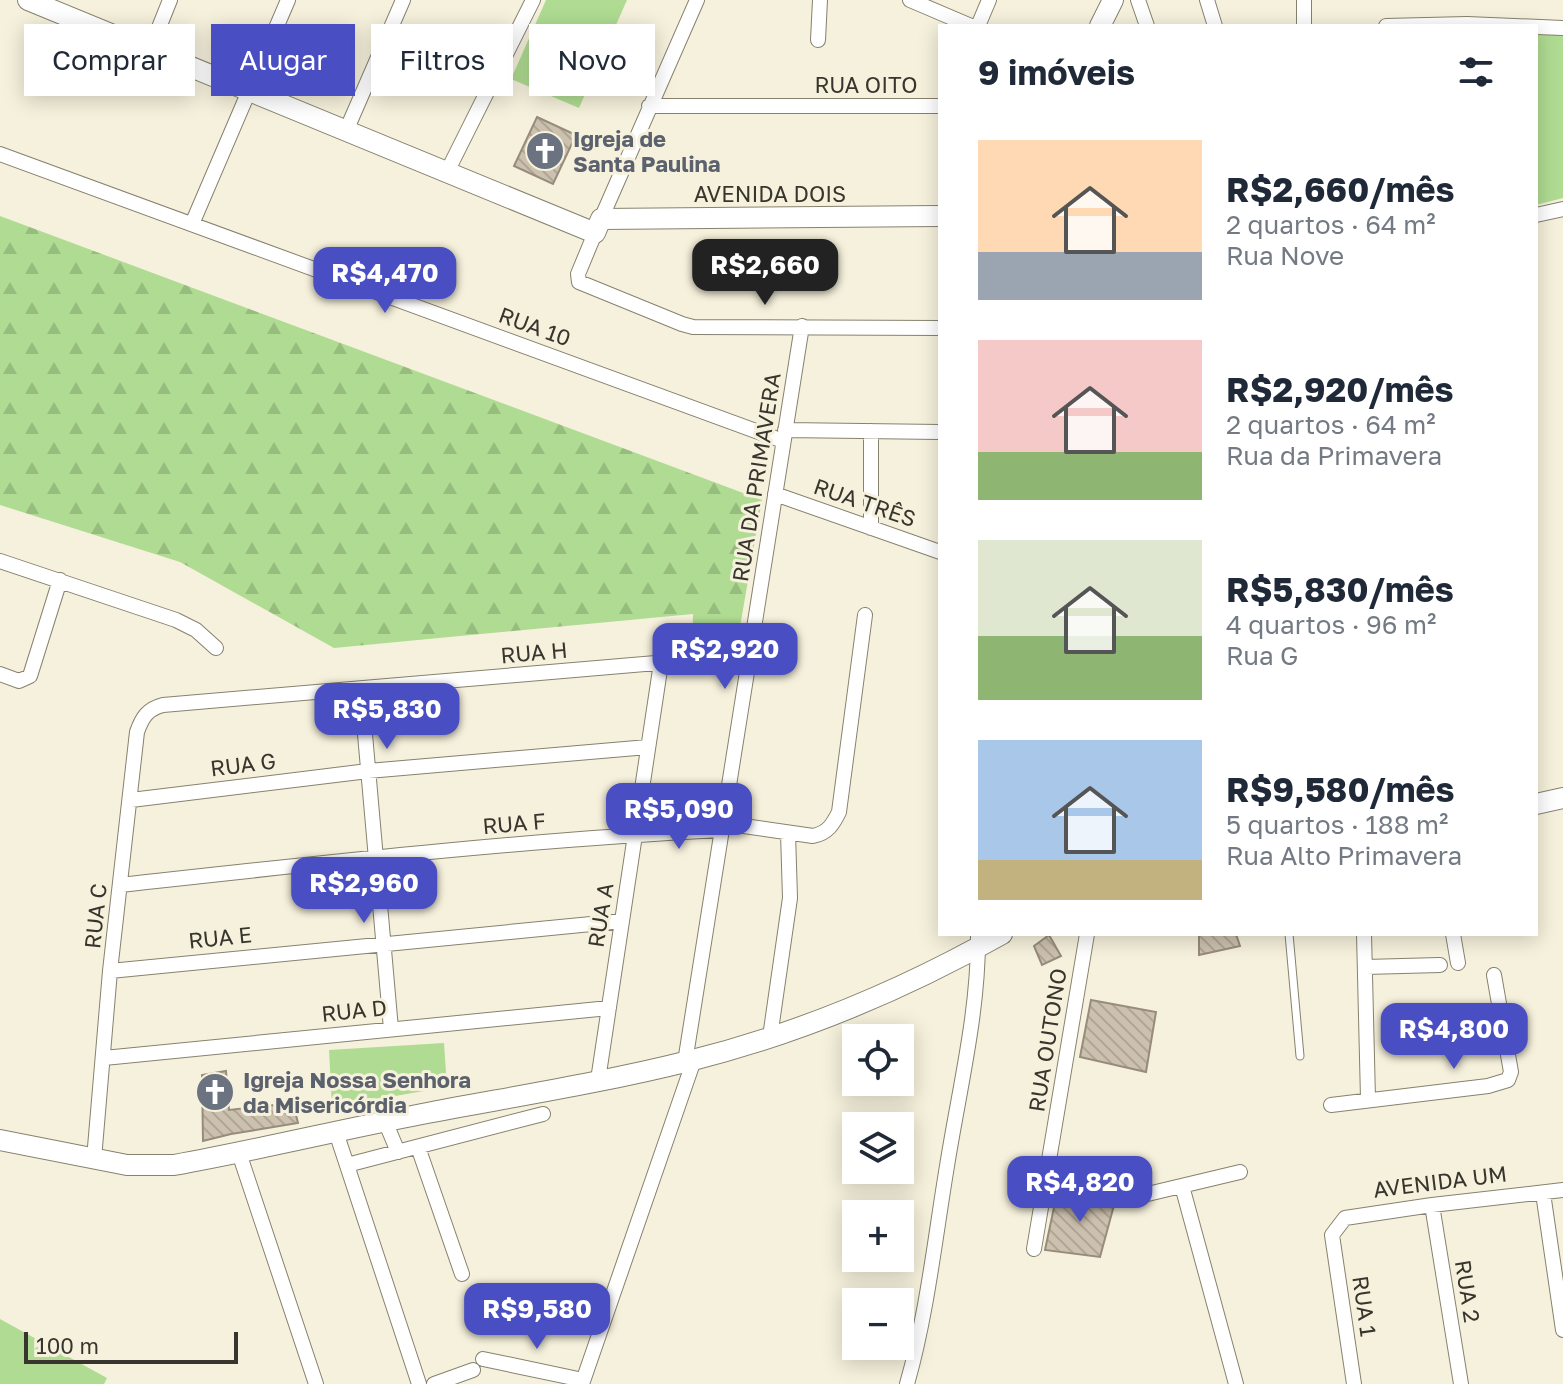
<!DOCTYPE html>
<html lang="pt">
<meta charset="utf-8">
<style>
:root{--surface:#fff;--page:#f2f2f3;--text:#1f2937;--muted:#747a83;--accent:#494ec3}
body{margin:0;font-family:"Golos Text",sans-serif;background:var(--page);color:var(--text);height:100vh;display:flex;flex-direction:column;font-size:30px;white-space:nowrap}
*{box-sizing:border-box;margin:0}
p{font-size:26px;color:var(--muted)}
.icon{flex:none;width:44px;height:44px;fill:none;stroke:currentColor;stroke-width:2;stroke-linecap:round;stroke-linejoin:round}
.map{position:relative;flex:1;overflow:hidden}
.side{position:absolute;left:938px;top:24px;width:600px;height:912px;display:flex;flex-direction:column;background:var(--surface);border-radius:0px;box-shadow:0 4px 20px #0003}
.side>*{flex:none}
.hud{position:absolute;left:24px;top:24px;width:760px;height:72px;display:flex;gap:16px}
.controls{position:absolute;left:842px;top:1024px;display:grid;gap:16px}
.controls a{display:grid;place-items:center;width:72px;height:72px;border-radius:0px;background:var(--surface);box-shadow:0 4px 20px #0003;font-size:40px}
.scale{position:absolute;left:24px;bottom:20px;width:214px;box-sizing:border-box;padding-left:8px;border:4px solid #37352d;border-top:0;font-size:22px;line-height:28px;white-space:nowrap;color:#37352d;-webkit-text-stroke:6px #f6f1dc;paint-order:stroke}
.price{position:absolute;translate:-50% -68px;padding:0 18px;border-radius:16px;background:var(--accent);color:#fff;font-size:26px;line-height:52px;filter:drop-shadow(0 2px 4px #0008)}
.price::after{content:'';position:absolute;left:50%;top:48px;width:24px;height:18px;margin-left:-12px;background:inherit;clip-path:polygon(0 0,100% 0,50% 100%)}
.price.active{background:#222;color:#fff}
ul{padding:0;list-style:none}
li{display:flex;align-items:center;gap:24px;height:200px;padding:0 40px}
li span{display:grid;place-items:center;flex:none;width:224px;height:160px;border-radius:0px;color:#555}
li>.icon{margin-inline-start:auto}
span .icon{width:96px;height:96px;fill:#fffc;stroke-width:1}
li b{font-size:34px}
h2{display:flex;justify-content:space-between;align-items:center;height:96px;padding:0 40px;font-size:34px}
.tag{padding:0 28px;border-radius:0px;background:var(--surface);box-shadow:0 4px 20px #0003;font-size:28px;line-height:72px}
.tag.active{background:var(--accent);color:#fff}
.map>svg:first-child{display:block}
</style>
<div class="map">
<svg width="1563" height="1384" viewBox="0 0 1563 1384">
<defs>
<pattern id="forest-firs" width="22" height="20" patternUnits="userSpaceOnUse" patternTransform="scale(2)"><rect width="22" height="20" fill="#afdc92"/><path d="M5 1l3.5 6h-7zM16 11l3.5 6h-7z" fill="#97bd7e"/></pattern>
<pattern id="building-back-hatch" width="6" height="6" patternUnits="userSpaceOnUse" patternTransform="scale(2)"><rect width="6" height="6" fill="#ccc1ae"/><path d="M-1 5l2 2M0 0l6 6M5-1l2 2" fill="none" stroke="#b0a696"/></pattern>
</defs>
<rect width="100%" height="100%" fill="#f6f1dc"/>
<!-- green -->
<path fill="#afdc92" d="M546 0H627L579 108 511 79Z
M1536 32 1563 34V198L1536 205Z
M444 1043 447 1087 332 1107 329 1050Z
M0 1319 107 1378 104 1384H0Z"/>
<!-- forest -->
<path fill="url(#forest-firs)" d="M0 216 762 500 737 644 692 649 693 614 334 648 180 562 0 505Z"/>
<!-- building -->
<path fill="url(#building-back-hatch)" stroke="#978c7b" stroke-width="2" d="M537 117 576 135 553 184 514 166Z
M1199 934H1236L1240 946 1199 955Z
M1049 935 1061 956 1042 965 1034 946Z
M1091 1000 1156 1012 1146 1072 1080 1057Z
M226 1071 229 1110 293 1103 298 1123 231 1134 203 1141 202 1075Z
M1057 1193 1116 1198 1100 1257 1045 1250Z"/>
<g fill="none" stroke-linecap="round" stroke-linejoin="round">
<!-- lane casing -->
<g stroke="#86826f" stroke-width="9">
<path id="lane" d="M1289 934 1300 1056"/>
</g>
<!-- street casing -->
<g stroke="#86826f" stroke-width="16">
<path id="street" d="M910 0 971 26
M1138 0 1147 26
M1207 0 1215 26
M978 26 989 0
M1304 26V0
M1386 26 1467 24 1563 28
M818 40 820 0
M150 50 170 0
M649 106H940
M346 131 403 0
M0 154 783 441
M447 172 533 0
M1536 215 1563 209
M601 219 697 0
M192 224 288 0
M595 233 578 274 579 282 682 324 693 327 940 328
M785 430 940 432
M871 431V528
M775 494 940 552
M0 561 176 620 196 630 216 648
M0 674 19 681 30 676 60 580
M361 689 391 1029
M131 800 368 771 648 747
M637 818 725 813
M723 823 813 836C828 833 833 824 839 812L865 615
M120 885C320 863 521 840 722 830
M1364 934 1368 1099
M1453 934 1458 963
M1365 967 1440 965
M110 971 622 921
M770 1037 790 898 788 833
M104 1058 609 1008
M685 1062 802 326
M598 1080 661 663
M1331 1105 1488 1086 1508 1080 1511 1072 1494 975
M385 1121 398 1152
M336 1132 419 1384
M418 1147 462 1274
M239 1153 316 1384
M94 1159 110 971 137 732C142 718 147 709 163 705L750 655
M347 1165 543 1114
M1182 1186 1236 1384
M1543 1193 1563 1330
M1135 1197 1240 1172
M1432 1205 1461 1384
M1034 1249 1087 934
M483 1359 583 1380
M434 1384 473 1370
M582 1384 694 1060
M907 1384C927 1314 935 1238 947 1166 959 1090 979 1011 978 934
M1354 1384 1332 1235 1345 1218 1432 1205 1563 1190"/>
</g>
<!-- secondary casing -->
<g stroke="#86826f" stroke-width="22">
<path id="secondary" d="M28 0 595 233 601 219 940 216
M1100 26 1113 0
M1536 804 1563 798
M0 1140 127 1165H174C257 1150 339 1130 422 1114 511 1097 601 1083 689 1061 797 1034 905 989 1002 934"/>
</g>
<!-- lane -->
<use href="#lane" stroke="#fff" stroke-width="7"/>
<!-- street -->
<use href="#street" stroke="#fff" stroke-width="14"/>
<!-- secondary -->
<use href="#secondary" stroke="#fff" stroke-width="20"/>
</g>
<!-- icons -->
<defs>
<g id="church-disc" transform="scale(2)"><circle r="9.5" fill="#6b7280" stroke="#f6f1dc"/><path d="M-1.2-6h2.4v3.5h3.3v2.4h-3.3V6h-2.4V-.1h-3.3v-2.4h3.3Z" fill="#fff"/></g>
</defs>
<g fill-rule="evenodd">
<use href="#church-disc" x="545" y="151"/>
<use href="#church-disc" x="215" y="1092"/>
</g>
<g text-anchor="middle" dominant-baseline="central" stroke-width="6" stroke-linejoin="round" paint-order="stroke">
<!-- street labels -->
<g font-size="22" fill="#37352d" stroke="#f6f1dc">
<text x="866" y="84">RUA OITO</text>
<text x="770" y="193">AVENIDA DOIS</text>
<text transform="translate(535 326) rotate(20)">RUA 10</text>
<text transform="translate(756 477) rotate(-81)">RUA DA PRIMAVERA</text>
<text transform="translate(865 502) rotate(19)">RUA TRÊS</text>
<text transform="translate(534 652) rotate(-5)">RUA H</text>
<text transform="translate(243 764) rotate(-7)">RUA G</text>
<text transform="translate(514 823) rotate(-5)">RUA F</text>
<text transform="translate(600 915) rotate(-81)">RUA A</text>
<text transform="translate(95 916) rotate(-84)">RUA C</text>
<text transform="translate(220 937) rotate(-6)">RUA E</text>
<text transform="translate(354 1010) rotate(-6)">RUA D</text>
<text transform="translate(1047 1040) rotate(-81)">RUA OUTONO</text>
<text transform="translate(1440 1181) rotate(-7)">AVENIDA UM</text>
<text transform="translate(1468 1291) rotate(81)">RUA 2</text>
<text transform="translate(1365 1306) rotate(82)">RUA 1</text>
</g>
<!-- worship labels -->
<g font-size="22" font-weight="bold" fill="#5b616d" stroke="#f6f1dc" text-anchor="start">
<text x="573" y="138">Igreja de<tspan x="573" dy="25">Santa Paulina</tspan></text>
<text x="243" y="1079">Igreja Nossa Senhora<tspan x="243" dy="25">da Misericórdia</tspan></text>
</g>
</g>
</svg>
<div class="controls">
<a><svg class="icon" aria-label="locate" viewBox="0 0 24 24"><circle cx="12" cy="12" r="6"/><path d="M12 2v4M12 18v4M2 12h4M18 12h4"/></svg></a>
<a><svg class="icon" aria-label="layers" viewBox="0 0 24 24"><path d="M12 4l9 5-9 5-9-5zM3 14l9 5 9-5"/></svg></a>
<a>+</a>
<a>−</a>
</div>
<div class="scale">100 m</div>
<b class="price active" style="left:765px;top:307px">R$2,660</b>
<b class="price" style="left:385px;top:315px">R$4,470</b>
<b class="price" style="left:725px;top:691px">R$2,920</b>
<b class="price" style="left:387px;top:751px">R$5,830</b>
<b class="price" style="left:679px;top:851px">R$5,090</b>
<b class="price" style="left:364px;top:925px">R$2,960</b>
<b class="price" style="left:1454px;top:1071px">R$4,800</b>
<b class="price" style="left:1080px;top:1224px">R$4,820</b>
<b class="price" style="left:537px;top:1351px">R$9,580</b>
<div class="hud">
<a class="tag">Comprar</a>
<a class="tag active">Alugar</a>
<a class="tag">Filtros</a>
<a class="tag">Novo</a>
</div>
<section class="side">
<h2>9 imóveis<svg class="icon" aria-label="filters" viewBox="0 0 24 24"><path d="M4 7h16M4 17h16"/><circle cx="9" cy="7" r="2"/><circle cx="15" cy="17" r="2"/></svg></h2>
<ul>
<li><span style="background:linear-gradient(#ffd9b3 70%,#9aa5b1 0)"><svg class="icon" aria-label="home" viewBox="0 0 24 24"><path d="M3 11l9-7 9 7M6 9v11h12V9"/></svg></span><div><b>R$2,660/mês</b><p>2 quartos · 64 m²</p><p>Rua Nove</p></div></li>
<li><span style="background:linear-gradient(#f6c9c9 70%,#8fb573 0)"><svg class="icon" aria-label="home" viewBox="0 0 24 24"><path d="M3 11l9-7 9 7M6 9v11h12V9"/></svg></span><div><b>R$2,920/mês</b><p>2 quartos · 64 m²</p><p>Rua da Primavera</p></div></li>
<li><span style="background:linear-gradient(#dfe7d0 60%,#8fb573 0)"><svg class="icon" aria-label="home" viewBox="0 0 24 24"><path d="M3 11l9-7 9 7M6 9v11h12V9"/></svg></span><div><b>R$5,830/mês</b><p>4 quartos · 96 m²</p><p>Rua G</p></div></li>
<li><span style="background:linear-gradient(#a9c7e8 75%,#c2b280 0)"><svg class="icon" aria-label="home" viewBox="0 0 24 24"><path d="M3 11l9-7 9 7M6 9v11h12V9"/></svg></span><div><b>R$9,580/mês</b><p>5 quartos · 188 m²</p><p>Rua Alto Primavera</p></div></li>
</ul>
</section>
</div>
